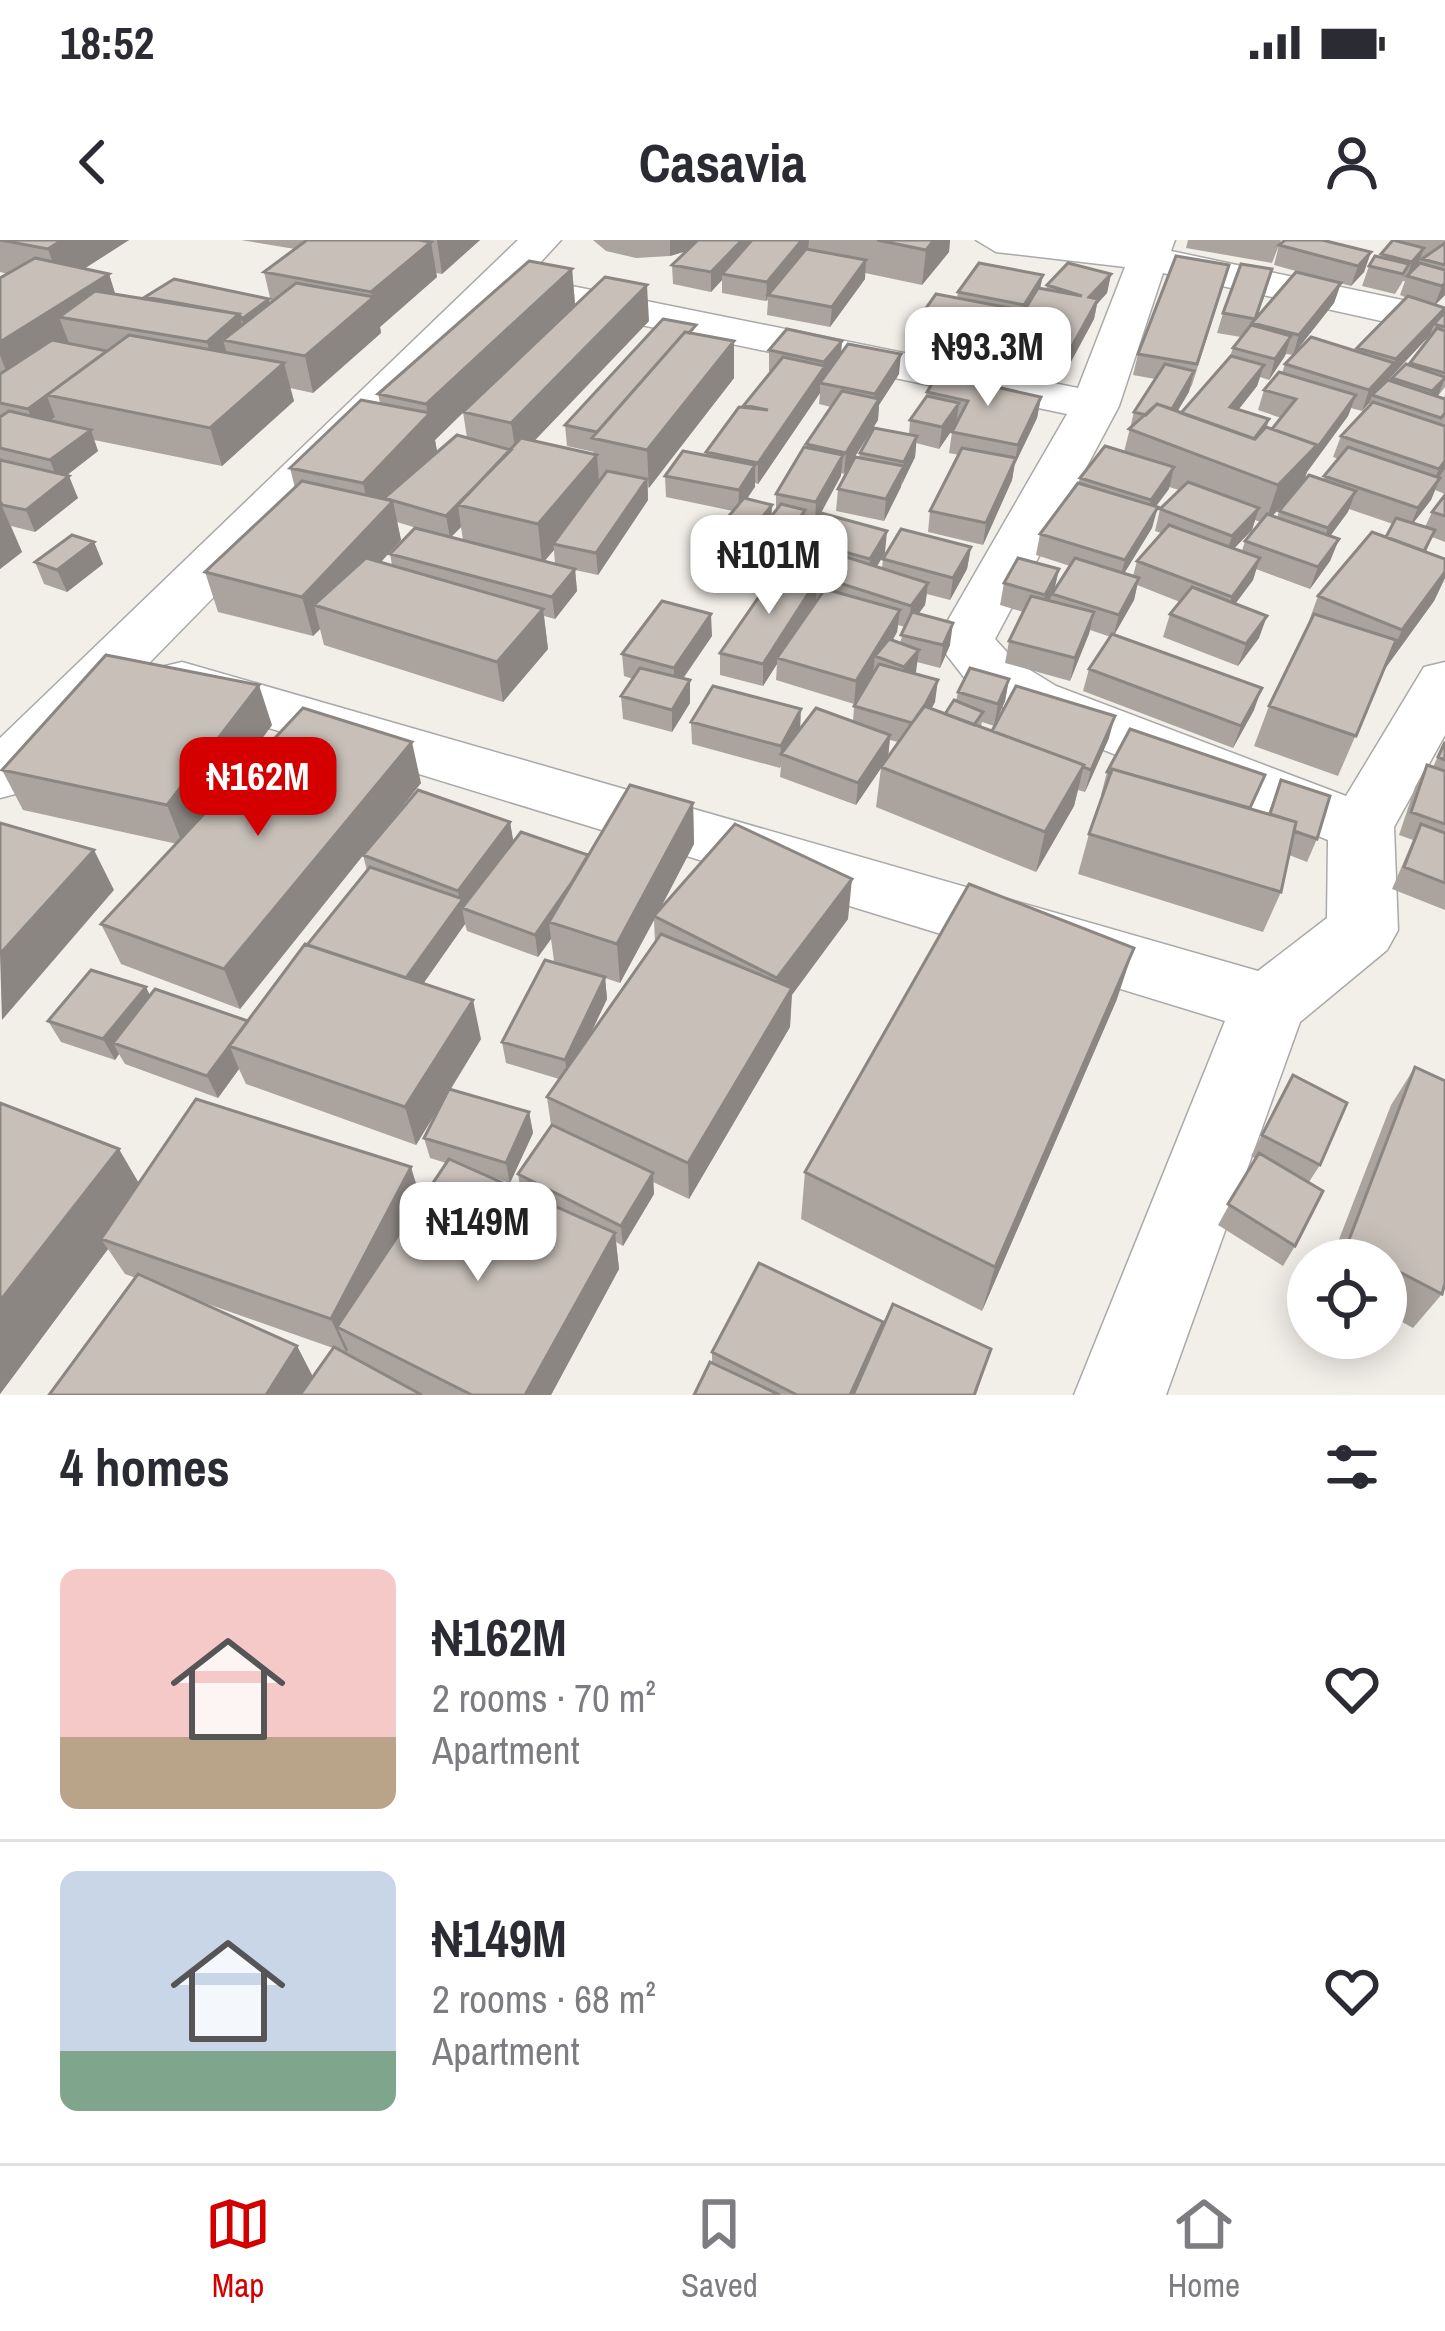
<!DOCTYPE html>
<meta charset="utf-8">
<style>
:root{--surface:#fff;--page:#f7f7f7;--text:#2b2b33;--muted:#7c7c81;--line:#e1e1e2;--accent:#d40000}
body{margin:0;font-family:"Archivo Narrow",sans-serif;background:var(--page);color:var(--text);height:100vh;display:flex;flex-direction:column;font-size:45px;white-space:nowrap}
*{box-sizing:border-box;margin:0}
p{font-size:39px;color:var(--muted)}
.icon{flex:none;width:66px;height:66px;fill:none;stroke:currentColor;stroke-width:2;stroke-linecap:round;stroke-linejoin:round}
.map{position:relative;height:1155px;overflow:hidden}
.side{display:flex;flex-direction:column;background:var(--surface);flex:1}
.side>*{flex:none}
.controls{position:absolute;left:1287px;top:999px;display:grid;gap:24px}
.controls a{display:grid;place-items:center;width:120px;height:120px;border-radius:50%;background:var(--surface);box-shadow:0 6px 30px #0003;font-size:60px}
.price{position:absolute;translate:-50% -102px;padding:0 27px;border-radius:24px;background:#fff;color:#222;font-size:39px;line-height:78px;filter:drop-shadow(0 3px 6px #0008)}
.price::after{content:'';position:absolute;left:50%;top:72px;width:36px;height:27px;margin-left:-18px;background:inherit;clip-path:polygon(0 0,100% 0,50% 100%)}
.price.current{background:var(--accent);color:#fff}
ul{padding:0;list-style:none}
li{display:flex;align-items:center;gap:36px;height:300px;padding:0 60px}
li+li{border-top:3px solid var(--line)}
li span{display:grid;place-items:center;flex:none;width:336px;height:240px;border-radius:18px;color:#555}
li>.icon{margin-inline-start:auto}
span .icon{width:144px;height:144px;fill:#fffc;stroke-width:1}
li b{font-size:51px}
h2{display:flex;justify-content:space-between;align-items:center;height:144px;padding:0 60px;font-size:51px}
.status{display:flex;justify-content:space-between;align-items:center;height:84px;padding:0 60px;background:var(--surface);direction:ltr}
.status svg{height:33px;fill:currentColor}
header{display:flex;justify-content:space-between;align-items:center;height:156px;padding:0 60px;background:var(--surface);font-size:54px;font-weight:800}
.menu{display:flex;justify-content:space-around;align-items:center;height:168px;border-top:3px solid var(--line);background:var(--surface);font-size:33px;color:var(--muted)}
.menu a{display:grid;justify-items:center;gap:6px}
.menu .current{color:var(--accent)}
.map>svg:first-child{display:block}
</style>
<div class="status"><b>18:52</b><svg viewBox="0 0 49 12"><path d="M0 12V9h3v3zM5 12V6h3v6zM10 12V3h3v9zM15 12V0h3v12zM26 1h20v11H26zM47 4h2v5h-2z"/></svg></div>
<header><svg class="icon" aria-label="back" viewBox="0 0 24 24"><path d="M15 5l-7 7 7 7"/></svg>Casavia<svg class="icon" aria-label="person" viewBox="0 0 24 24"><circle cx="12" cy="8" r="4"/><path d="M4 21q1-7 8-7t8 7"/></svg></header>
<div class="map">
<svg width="1445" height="1155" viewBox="0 0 1445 1155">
<rect width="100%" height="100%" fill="#f2efe9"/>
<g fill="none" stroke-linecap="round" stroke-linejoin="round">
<!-- street casing -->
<g stroke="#a9a9a9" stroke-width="3">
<path id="street" d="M518 0H561L527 37 1078 148 1125 27 996 12 976 0H1175L1171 11 1445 69V95L1163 33 1119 166 995 399 1015 421 1056 446 1346 556 1424 427 1445 422V495L1394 587 1398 690 1387 710 1300 782 1166 1155H1074L1225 781 161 455 152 441 161 427 182 422 1258 731 1327 678 1328 600 1014 474 973 449 936 401 1067 174 507 57 23 552 0 558V498Z"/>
</g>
<!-- street -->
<use href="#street" fill="#fff" fill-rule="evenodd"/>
</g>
<!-- wall -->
<path fill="#aba49e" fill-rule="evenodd" d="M0 0H129L84 29 109 34 115 54 146 59 145 57 270 63 271 62 264 32 295 9 241 0H480L442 34 436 33 437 37 380 87 381 93 313 153 290 148 294 161 222 226 94 200 98 211 66 236 78 258 35 292 11 286 22 312 0 329V38L8 34 0 32Z
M593 0H950L949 12 922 45 865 33V39L830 87 767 75 768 60 766 61 722 53V40L711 52 673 44 672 25 686 11 670 16 636 18 606 11Z
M1188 0H1281L1272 23 1186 8Z
M1393 0H1445V55L1436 64 1443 75 1445 72V147L1438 156 1444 158 1445 155V254L1435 250 1431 260 1413 283 1425 287 1432 272 1445 255V302L1432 297 1426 312 1445 319V338L1434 361 1384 430 1338 536 1254 506 1269 466 1305 392 1318 356 1386 297 1393 284 1349 269 1330 296 1339 299 1330 321 1310 349 1256 329 1253 340 1235 364 1259 398 1238 426 1163 397 1170 374 1180 362 1137 345 1134 360 1114 395 1254 470 1233 508 1083 451 1089 429 1111 397 1090 390 1070 441 1005 423 1009 401 1023 372 1000 365 1004 343 1059 329 1054 350 1070 326 1036 315 1040 294 1079 243 1080 238 1124 212 1134 172 1155 139 1133 135 1138 114 1224 44 1192 145 1177 171 1181 173 1230 116 1233 108 1241 97 1217 93 1223 73 1267 49 1257 77 1341 43 1334 63 1293 115 1286 114 1269 140 1260 137 1257 146 1238 170 1269 179 1267 187 1272 189 1281 178 1258 170 1264 150 1282 133 1285 124 1356 111 1357 108 1407 58 1400 55 1405 41H1403L1395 54 1362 46 1369 26 1380 17ZM1430 95 1409 125 1392 138 1390 141 1388 140ZM1370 162 1368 167 1341 196 1333 217 1338 219 1323 240 1304 242 1307 232 1348 176 1351 168 1362 171ZM1169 247 1179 250 1160 269 1155 291 1161 293 1137 321 1133 336 1124 333 1152 288 1156 266ZM1299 248 1279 271 1277 278 1272 276ZM1255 280 1260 282 1245 301 1242 311 1234 308 1252 290Z
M1279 5 1371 12 1364 32 1351 46 1274 25Z
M572 29 575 64 496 140 649 81 534 201 594 215V212L567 206 565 185 696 94 734 101V138L648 248V260L598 335 575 330 577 351 555 379 544 376 548 409 503 462 324 405 320 389 313 396 218 372 205 332 295 248 290 228 380 163 378 154ZM463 172 467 198 431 217 437 211 435 200ZM397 282 423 290 390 314 392 325 381 322 401 300ZM461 287 463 300 451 297ZM554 310 555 324 544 321Z
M1111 34 1107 53 1097 64 1094 79 1067 129 1006 116 1007 109 1005 111 920 94 922 74 957 58 958 52 1046 50 1047 45Z
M842 101 841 114 899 134 879 165 878 180 844 234 841 233 821 273 885 313 877 326 882 328 883 319 971 307 967 329 950 360 927 354 925 365 918 374 950 405 940 428 917 422 914 434 935 462 931 469 945 474 956 461 958 452 1009 439 1005 461 994 486 982 482 981 487 992 491 1109 498 1085 552 1078 550 1074 566 1036 632 876 567 881 528 856 565 780 537 781 526 780 528 692 504 691 482 800 490 853 482 854 466 873 436V433L854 464 776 440 777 424 763 446 720 435V413L770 341 756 338V316L763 306V298L756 307 728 299V277L733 271 666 257 665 236 706 216V212L771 131H769V110ZM820 153 819 164 831 167 776 254V271L771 277 747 259 755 243 758 244ZM805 282 813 284 801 302H798L804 292ZM898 385 905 387 900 403 893 400 897 392ZM890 500 898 502 888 517Z
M927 152 1041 157 1037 178 1014 226 1012 240 983 305 928 292 930 271 959 215 949 213 952 192 955 186 939 209 916 203 915 217 884 281 836 271 838 249 859 217 860 213 909 195 910 180 926 158Z
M94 302 103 324 67 352 44 344 35 322Z
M712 396 683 439 690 440V463L672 492 623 479 621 456 633 439 624 436 622 414Z
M272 485 213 565 421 543 240 769 121 724 101 684 177 604 23 570 2 530Z
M1445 501V670L1392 649 1413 600 1399 595 1415 547 1427 525 1433 527Z
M1107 532 1268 574 1281 540 1317 599 1307 622 1289 615 1281 652 1263 692 1078 634 1089 594 1103 555H1101Z
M693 563 694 604 659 669 848 679 791 755 790 787 689 959 653 942 654 954 623 1006 616 1002 619 1029 551 1155H49L136 1038 125 1034 108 1009 0 1154V863L139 943 421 960 446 923 430 918 424 898 441 864 416 905 246 844 239 829 218 858 125 824 119 814 115 820 61 802 48 781 150 756 248 781 367 631 363 615 510 582 513 602 588 615ZM654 680 655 702 590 795 607 759 605 738 620 743ZM465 684 467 691 538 717 551 699 554 721 580 730 502 802 506 823 559 839 547 857 551 885 518 934 521 951 488 936 510 943 533 893 529 872 451 849 481 799 423 744ZM185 1056 333 1108 313 1137 297 1106Z
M1117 759 982 1071 801 979 805 932Z
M1415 827 1442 1054 1413 1088 1386 1073V1020H1331L1391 865Z
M1293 835 1320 925 1309 942 1295 1006 1283 1026 1218 985 1255 918 1251 916Z
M883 1082 880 1092 991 1109 976 1155H694L712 1124V1112Z"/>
<!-- shaded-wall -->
<path fill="#8b8681" d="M62 0H129L60 44 48 9Z
M437 0H480L442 34Z
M670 0H704L697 8 670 16Z
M742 0H760L722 34V40L711 52V32Z
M802 0H809L808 10 768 55 766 61 767 42Z
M934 0H950L949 12 922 45 926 10Z
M431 2 437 37 380 87 381 93 313 153 305 116 373 58 371 52Z
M1424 8 1417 27 1407 36 1412 22Z
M1371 12 1364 32 1351 46 1358 26Z
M866 20 865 39 830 87 832 67Z
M572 29 575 64 435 200 437 211 372 282 363 243 428 175 426 164Z
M109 34 120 69 59 77 69 103 10 141 0 115V102Z
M1111 34 1107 53 1097 64 1094 79 1067 129 1071 108 1089 57Z
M1043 35 1039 54 1020 85 1024 65Z
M1341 43 1334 63 1293 115 1299 95Z
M1445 43V55L1434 66 1442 46Z
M647 45 649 81 517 219 511 183Z
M269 59 274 79 247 99 242 79Z
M1445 68 1438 85 1434 84 1430 95 1388 140 1396 119Z
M239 74 247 104 223 100 231 127 217 139 207 102Z
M1291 96 1285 116 1269 140 1275 119Z
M734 101V138L649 248 647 210Z
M842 101 840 121 820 143V153L758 244V223L824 128V122Z
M901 114 899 134 879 165 878 180 844 234 846 213 873 169 875 154Z
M284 123 294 161 222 226 210 188Z
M1394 123 1387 144 1372 155 1370 162 1362 171 1369 150Z
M1264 125 1257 146 1224 188 1230 167Z
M1194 131 1189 152 1160 201 1166 179Z
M1445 138 1437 158 1424 172 1432 151Z
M1356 155 1348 176 1307 232 1303 243 1265 284 1278 245Z
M47 156 55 177 36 190 28 169Z
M1041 157 1037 178 1014 226 1018 205Z
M959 163 956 184 939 209 942 187Z
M91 190 98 211 58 242 50 220Z
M917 196 915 217 902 244 904 222Z
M597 215 600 254 553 304 554 310 542 324 538 284Z
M843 215 841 236 815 284 816 262Z
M1016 218 1012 240 983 305 986 283Z
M1445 221V229L1429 250 1439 229Z
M755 225V247L738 272 739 250Z
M904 226 901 247 884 281 886 259Z
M1174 227 1169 249 1145 281 1151 260Z
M69 236 78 258 35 292 26 270Z
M1440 238 1431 260 1408 290 1418 268Z
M647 239 648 260 598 335 596 313Z
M1356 251 1348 272 1320 310 1328 288Z
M393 261 401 300 335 372 314 365 320 389 313 396 302 357Z
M0 262 22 312 0 329Z
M458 265 461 287 450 298 446 276Z
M772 265 771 287H763V298L756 307V285Z
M1158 267 1152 288 1119 342 1125 320Z
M1259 268 1252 290 1225 318 1232 296Z
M805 270 804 292 788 316V294Z
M887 291 885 313 868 341 870 319Z
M1339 299 1330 321 1310 349 1318 327Z
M94 302 103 324 67 352 57 330Z
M971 307 967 329 950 360 953 338Z
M1260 318 1253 340 1224 379 1232 357Z
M575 329 577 351 555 379 552 357Z
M1059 329 1054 351 1041 377 1045 355Z
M1445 332V338L1434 361 1384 430 1402 390Z
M1139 338 1134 360 1113 397 1119 375Z
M817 340 816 362 777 418V424L763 446V424Z
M928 343 925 365 908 388 911 366Z
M543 369 548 409 503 462 497 422Z
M900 370 897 392 882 418 875 416 873 433 854 464 856 441Z
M1094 372 1089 394 1070 441 1075 418Z
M711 374 712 396 674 451V428Z
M1267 376 1259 398 1238 426 1246 404Z
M953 383 950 405 940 428 943 405Z
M919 410 916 432 901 450 904 427Z
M1009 439 1005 461 994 486 998 464Z
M690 440V463L672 492V470Z
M938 440 935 462 912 506 915 484Z
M259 445 272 485 183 605 167 565Z
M1262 448 1254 470 1233 508 1241 486Z
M801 469 800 492 781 514 780 528 781 506Z
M1115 476 1109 498 1085 552 1091 530Z
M890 495 888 518 856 565 858 543Z
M412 502 421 543 240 769 224 729Z
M1084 525 1074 566 1036 632 1045 592Z
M693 563 694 604 656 677 654 676V680L620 743 617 704Z
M510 582 514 605 462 668 465 684 404 771 398 749 460 663 458 651Z
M94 610 114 650 2 780 0 714Z
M591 616 549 682 551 699 538 717 535 695Z
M852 639 848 679 792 755 790 787 689 959 688 923 775 776 777 738Z
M1134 708 1117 759 982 1071 995 1027Z
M605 737 607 759 568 841 565 820Z
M146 747 156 768 113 803 119 814 115 820 103 799Z
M473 760 481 799 416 905 405 867Z
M230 807 239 829 218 858 207 836Z
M529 872 533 893 510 943 506 923Z
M119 909 147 957 101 999 108 1009 0 1154V1061Z
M411 927 422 963 337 1087 348 1110 346 1112 331 1079Z
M653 933 654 954 623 1006 621 986Z
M615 993 619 1029 551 1155H525Z
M883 1082 879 1101 855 1155H850Z
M297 1106 314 1139 304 1155H266Z"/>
<!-- building -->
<path fill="#c7bfb8" stroke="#8b8681" stroke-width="3" d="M0 0H62L48 9Z
M307 0H418L431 2 371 52 264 32Z
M698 0H742L711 32 672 25Z
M752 0H802L767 42 722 34Z
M877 0H934L926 10Z
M1285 0H1322L1371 12 1358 26 1279 5Z
M1393 0 1424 8 1412 22 1381 14Z
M1445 3V25L1422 19Z
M806 9 866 20 832 67 768 55Z
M1176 16 1229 25 1197 124 1138 114Z
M1375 16 1409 24 1403 34 1369 26Z
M35 18 109 34 0 102V38Z
M529 21 572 29 426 164 378 154Z
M979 23 1043 35 1024 65 958 52Z
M1068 23 1111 34 1089 57 1098 59 1071 108 1009 96 1038 48 1082 56 1047 45Z
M1420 23 1445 30V43L1442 46 1407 36Z
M1241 24 1272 29 1255 79 1223 73Z
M1296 32 1341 43 1299 95 1252 83Z
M605 37 647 45 511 183 463 172Z
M174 39 269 59 242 79 239 74 145 57Z
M296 43 374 57 305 116 223 100Z
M95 51 239 74 207 102 59 77Z
M936 54 1021 70 1009 91 922 74Z
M1408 56 1445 68 1396 119 1357 108Z
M1445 72V87L1434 84Z
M663 79 696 85 689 93 685 92 597 192 565 185Z
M1251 85 1291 96 1275 119 1233 108Z
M1437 88 1445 91V133L1410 123Z
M787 89 842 101 824 122 769 110Z
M685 92 734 101 647 210 592 198Z
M129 95 284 123 210 188 47 155Z
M1311 97 1394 123 1369 150 1285 124Z
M52 100 107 111 28 169 0 163V134Z
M848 104 901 114 875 154 820 143Z
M1231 116 1264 125 1230 167 1269 179 1254 199 1181 173Z
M783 117 825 126 758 223 706 212 739 167 768 170 744 165Z
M1165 124 1194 131 1172 169 1157 164 1146 175 1134 172Z
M1406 124 1445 137V138L1432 151 1392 138Z
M1279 132 1356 155 1315 211 1317 205 1272 189 1296 159 1264 150Z
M938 134 1041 157 1018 205 952 192 968 161 927 152Z
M1388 140 1445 159V173L1441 178 1372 155Z
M842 151 879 159 846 213 806 204Z
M927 156 959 163 942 187 910 180Z
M361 160 430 173 363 243 290 228Z
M1373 162 1445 186V221L1439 229 1341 196Z
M1157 164 1255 199 1266 187 1317 205 1278 245 1129 189Z
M9 171 91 190 50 220 0 208V177Z
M874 188 917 196 904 222 860 213Z
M457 195 511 210 446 276 384 258Z
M521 198 597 215 538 284 458 265Z
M1105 206 1174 227 1151 260 1080 238Z
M804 207 843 215 816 262 776 254Z
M1348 207 1440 238 1418 268 1324 236Z
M962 208 1016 218 986 283 930 271Z
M683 211 755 225 739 250 665 236Z
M855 217 904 226 886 259 838 249Z
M0 220 69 236 26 270 2 265 0 261Z
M607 231 647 239 596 313 553 304Z
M1309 235 1356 251 1328 288 1279 271Z
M302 241 393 261 302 357 205 332Z
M1188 242 1259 268 1232 296 1160 269Z
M1078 243 1158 267 1125 320 1040 294Z
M1445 255V276L1432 272Z
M744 258 772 265 756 285 728 277Z
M781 264 805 270 788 294 763 287Z
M821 273 887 291 870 319 801 300Z
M1267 274 1339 299 1318 327 1245 301Z
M1396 278 1435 290 1424 311 1386 297Z
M1169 285 1260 318 1232 357 1137 321Z
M415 288 575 329 552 357 390 314Z
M901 289 971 307 953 338 883 319Z
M1372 292 1445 319V332L1402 390 1318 356Z
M72 295 94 302 57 330 35 322Z
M796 301 928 343 911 366 777 323Z
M765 302 785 307 777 321 756 316Z
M366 318 543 369 497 422 314 365Z
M1018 318 1059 329 1045 355 1004 343Z
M1075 318 1139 338 1119 375 1052 354Z
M778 329 817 340 763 424 720 413Z
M1192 347 1267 376 1246 404 1170 374Z
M825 349 900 370 856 441 777 418Z
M1031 356 1094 372 1075 418 1009 401Z
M662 361 711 374 674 428 622 414Z
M912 372 953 383 943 405 901 395Z
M1314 374 1396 400 1356 496 1269 466Z
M1112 394 1262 448 1241 486 1089 429Z
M889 399 919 410 904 427 875 416Z
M106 415 259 445 167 565 2 530Z
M879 424 938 440 924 467 912 483 854 466Z
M640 428 690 440 672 470 621 456Z
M970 428 1009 439 998 464 958 452Z
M713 446 801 469 781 506 691 482Z
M1016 446 1115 476 1091 530 1083 527 1084 525 992 491Z
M954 460 983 472 974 485 945 474Z
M924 466 1084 525 1045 592 881 527Z
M303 468 412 502 224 729 101 684Z
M816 468 890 495 858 543 781 514Z
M1130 489 1265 535 1250 568 1112 529 1111 533 1107 532Z
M1445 502V520L1438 517Z
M1427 525 1445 531V584L1411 572Z
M1112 529 1296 582 1281 652 1089 594Z
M1281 540 1330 556 1317 599 1294 591 1296 582 1270 574Z
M630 545 693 563 617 704 549 682Z
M418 550 510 582 458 651 363 615Z
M0 583 94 610 0 714Z
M735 584 852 639 777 738 654 676Z
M1421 584 1445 593V643L1404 627Z
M521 592 588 615 572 642 535 695 462 668Z
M370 627 463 659 406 738 307 705Z
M969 644 1134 708 995 1027 805 932Z
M661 694 792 748 688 923 547 857Z
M305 704 473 760 405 867 229 806Z
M545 720 605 737 565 820 502 802Z
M91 730 146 747 103 799 48 781Z
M155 749 248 781 207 836 113 803Z
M1415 827 1445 841V1043L1442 1054 1386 1025V1020H1376L1347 1005Z
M1293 835 1347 863 1320 925 1262 895Z
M449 849 529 872 506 923 424 898Z
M196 859 411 927 331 1079 101 999Z
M0 863 119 909 0 1061Z
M552 885 653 933 621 986 518 934Z
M1259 913 1323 951 1295 1006 1228 964Z
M449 919 615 993 525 1155H472L337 1087Z
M759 1023 883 1082 850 1155H797L712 1112Z
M138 1034 297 1106 266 1155H49Z
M893 1064 991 1109 974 1155H853Z
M334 1107 422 1155H300Z
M710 1122 780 1155H694Z"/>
</svg>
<div class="controls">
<a><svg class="icon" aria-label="locate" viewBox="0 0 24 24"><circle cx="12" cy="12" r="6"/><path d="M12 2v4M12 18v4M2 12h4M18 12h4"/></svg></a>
</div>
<b class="price" style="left:988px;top:169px">₦93.3M</b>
<b class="price" style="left:769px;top:377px">₦101M</b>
<b class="price current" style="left:258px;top:599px">₦162M</b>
<b class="price" style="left:478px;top:1044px">₦149M</b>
</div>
<section class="side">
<h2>4 homes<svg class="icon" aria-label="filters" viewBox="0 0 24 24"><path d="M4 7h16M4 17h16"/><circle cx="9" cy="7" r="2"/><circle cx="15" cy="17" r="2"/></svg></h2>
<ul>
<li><span style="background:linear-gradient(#f6c9c9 70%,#b9a48a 0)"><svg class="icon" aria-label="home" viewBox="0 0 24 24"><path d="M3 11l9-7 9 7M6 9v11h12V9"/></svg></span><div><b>₦162M</b><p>2 rooms · 70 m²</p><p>Apartment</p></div><svg class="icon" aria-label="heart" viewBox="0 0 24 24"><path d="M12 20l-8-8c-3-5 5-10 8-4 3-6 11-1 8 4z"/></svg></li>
<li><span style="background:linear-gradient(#c9d6e8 75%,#7fa58c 0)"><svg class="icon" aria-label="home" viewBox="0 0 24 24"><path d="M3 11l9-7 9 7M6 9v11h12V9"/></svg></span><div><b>₦149M</b><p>2 rooms · 68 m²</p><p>Apartment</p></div><svg class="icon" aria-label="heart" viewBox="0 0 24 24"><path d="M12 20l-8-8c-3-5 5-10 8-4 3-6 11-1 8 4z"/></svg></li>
</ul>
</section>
<nav class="menu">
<a class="current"><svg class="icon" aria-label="map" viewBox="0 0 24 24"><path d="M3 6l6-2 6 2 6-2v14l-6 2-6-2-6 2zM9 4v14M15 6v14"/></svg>Map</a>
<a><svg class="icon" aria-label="saved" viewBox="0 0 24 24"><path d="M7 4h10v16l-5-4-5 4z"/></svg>Saved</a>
<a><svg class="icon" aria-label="home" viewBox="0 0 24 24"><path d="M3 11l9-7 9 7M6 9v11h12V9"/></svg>Home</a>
</nav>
